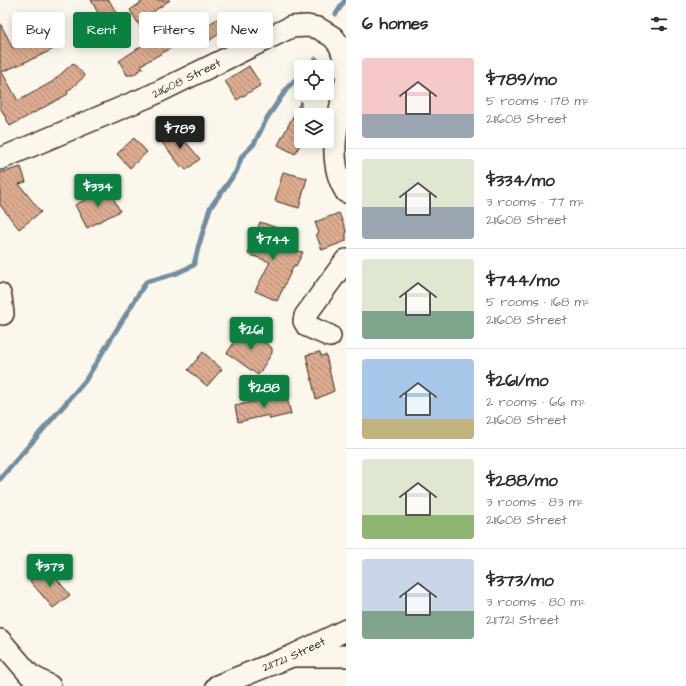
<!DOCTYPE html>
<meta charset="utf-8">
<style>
:root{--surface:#fff;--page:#f2f2f3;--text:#2b2b33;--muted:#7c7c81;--line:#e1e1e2;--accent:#0b8043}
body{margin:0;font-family:"Architects Daughter",sans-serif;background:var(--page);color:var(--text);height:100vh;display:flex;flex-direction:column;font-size:15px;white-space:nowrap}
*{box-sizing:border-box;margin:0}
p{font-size:13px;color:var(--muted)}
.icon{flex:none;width:22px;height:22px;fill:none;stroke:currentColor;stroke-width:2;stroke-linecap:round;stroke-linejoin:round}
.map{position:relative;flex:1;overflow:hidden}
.side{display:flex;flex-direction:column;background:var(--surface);width:340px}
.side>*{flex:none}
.guide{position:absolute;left:12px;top:12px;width:274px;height:36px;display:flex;gap:8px}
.fabs{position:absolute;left:294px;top:60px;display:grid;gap:8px}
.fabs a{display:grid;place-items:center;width:40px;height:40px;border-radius:4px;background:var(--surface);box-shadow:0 2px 10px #0003;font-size:20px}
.price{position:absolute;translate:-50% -34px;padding:0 9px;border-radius:4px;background:var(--accent);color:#fff;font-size:13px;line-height:26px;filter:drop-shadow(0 1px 2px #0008)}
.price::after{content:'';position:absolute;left:50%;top:24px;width:12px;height:9px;margin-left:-6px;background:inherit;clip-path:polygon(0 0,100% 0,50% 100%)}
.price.on{background:#222;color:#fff}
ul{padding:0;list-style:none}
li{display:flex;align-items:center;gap:12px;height:100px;padding:0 16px}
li+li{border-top:1px solid var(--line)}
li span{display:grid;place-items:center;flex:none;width:112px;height:80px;border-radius:4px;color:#555}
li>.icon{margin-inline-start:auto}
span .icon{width:48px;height:48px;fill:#fffc;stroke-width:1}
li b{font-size:17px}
h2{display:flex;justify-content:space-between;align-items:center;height:48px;padding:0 16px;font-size:17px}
.pill{padding:0 14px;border-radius:4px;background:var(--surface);box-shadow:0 2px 10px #0003;font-size:14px;line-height:36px}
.pill.on{background:var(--accent);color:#fff}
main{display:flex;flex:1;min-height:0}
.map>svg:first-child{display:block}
</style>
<main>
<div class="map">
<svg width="346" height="686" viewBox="0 0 346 686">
<defs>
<pattern id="building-back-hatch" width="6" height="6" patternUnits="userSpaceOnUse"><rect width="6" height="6" fill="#ddac90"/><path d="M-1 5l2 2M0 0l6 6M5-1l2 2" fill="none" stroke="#b48c75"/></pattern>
</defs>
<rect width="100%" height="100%" fill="#fbf7ec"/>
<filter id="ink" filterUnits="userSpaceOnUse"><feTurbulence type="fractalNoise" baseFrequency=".025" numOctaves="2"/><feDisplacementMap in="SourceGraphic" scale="8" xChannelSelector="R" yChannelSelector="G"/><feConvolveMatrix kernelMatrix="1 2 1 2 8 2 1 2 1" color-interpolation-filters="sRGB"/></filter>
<g filter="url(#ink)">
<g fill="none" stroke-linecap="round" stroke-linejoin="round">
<!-- stream -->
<path stroke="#728ea0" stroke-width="5" d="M336 14 345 0
M308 67 316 59
M0 479 85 381 146 282 177 273 194 265 198 248 210 208 236 172 242 156 254 144 267 118 288 87 301 74"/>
</g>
<!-- building -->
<path fill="url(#building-back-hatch)" stroke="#3b2a1e" d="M91 0H109L118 16 104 24Z
M145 0H170L150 14 171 48 141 65 143 68 133 75H127L119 61 149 41 130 10Z
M217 19 225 30 207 42 199 31Z
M0 23 13 48 34 40 54 29 62 45 37 57 2 72 18 101 52 82 73 63 85 76 67 92 68 94 10 126 0 107Z
M249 66 261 85 237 100 225 81Z
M301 101V143L295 154 278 145Z
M176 130 200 159 186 170 183 167 182 168 161 141Z
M134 138 147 152 130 168 117 154Z
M21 167 26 182 19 184 41 212 19 229 0 205V173Z
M283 172 307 178 299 208 275 201Z
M108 188 120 211 87 228 75 205Z
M339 213 346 230V241L322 250 316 234 319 233 315 222Z
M260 222 280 229 274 246 303 252 296 266 294 265 277 301 255 291 270 262 248 254Z
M244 328 272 348V353L258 375 227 353Z
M203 352 222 369 207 386 188 370Z
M320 352 321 356 326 355 334 391 316 399 306 355Z
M286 394 291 414 270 419 269 415 238 422 235 406Z
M47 567 70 595 53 608 30 581Z"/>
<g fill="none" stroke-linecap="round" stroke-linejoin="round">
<!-- minor casing -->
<g stroke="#3b2a1e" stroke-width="24">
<g id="minor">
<path d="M346 81C339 117 325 159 346 192"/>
<path id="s1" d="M0 159 152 95 291 27 307 26 318 28 333 37 340 46 344 58 346 76"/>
<path d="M0 294 1 297 3 314"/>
<path d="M330 336 307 326 304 321 305 316 346 260"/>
<path d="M0 640 30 675 50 686"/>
<path d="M296 656H346"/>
<path id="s2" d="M217 686 292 656 346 630"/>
</g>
</g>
<!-- minor -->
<use href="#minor" stroke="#fbf7ec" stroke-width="21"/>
</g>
</g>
<g text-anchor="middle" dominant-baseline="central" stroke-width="3" stroke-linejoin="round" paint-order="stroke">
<!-- street labels -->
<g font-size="12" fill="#3b2a1e" stroke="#fbf7ec">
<text stroke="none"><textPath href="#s1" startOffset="203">211608 Street</textPath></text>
<text stroke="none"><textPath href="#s2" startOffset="83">211721 Street</textPath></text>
</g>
</g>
</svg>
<div class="fabs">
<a><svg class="icon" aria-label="locate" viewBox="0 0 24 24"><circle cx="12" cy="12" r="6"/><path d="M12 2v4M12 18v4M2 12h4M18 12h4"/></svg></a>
<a><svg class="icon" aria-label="layers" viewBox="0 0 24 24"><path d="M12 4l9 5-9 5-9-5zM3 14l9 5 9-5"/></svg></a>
</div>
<b class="price on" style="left:180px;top:150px">$789</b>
<b class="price" style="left:98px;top:208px">$334</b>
<b class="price" style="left:273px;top:261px">$744</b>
<b class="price" style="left:251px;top:351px">$261</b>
<b class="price" style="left:264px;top:409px">$288</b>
<b class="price" style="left:50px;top:588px">$373</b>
<div class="guide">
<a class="pill">Buy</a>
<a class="pill on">Rent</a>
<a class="pill">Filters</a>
<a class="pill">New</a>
</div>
</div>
<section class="side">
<h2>6 homes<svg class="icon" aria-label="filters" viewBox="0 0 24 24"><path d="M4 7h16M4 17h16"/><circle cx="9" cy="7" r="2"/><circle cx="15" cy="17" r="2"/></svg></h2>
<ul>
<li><span style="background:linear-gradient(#f6c9c9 70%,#9aa5b1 0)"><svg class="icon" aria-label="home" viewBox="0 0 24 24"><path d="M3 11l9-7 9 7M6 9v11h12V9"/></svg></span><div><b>$789/mo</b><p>5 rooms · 178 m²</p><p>211608 Street</p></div></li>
<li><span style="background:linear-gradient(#dfe7d0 60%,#9aa5b1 0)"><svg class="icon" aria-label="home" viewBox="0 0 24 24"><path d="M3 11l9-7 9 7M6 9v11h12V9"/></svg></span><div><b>$334/mo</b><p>3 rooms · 77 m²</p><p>211608 Street</p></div></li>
<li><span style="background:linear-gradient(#dfe7d0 65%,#7fa58c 0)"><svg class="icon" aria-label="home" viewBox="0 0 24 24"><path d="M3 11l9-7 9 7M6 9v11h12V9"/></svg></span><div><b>$744/mo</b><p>5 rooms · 168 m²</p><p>211608 Street</p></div></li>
<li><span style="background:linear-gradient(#a9c7e8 75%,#c2b280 0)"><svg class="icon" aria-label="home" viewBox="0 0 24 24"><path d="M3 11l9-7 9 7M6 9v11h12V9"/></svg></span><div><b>$261/mo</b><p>2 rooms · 66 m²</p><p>211608 Street</p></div></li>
<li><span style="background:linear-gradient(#dfe7d0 70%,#8fb573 0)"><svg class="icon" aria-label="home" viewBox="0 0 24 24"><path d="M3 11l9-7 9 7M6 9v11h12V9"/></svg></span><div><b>$288/mo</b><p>3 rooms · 83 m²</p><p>211608 Street</p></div></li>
<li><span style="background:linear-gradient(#c9d6e8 65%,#7fa58c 0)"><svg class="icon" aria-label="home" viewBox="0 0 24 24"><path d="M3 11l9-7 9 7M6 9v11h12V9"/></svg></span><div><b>$373/mo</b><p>3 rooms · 80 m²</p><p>211721 Street</p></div></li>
</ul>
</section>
</main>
